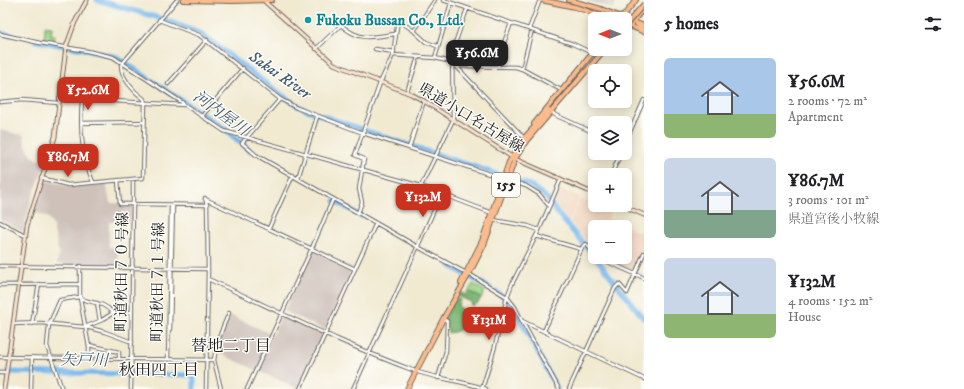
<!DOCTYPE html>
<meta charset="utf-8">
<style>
:root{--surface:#fff;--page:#f2f2f2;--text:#202124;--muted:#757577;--accent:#c8321e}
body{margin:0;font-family:"IM FELL DW Pica","Noto Serif JP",serif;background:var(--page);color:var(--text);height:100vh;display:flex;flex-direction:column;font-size:15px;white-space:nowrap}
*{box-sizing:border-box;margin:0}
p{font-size:13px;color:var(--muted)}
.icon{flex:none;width:22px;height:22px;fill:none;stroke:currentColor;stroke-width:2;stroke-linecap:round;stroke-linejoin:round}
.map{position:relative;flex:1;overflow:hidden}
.details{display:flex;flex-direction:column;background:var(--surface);width:320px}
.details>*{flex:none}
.needle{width:26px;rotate:270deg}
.controls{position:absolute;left:588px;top:12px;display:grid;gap:8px}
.controls a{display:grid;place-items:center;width:44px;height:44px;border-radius:6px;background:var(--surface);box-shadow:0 2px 10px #0003;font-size:20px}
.price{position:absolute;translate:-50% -34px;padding:0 9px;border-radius:8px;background:var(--accent);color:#fff;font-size:13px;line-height:26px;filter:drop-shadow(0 1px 2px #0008)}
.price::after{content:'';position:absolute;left:50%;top:24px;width:12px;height:9px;margin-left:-6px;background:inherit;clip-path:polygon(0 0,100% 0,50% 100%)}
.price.active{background:#222;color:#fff}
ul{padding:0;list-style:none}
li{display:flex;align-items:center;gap:12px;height:100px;padding:0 20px}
li span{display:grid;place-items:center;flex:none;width:112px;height:80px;border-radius:6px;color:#555}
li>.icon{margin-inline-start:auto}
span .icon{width:48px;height:48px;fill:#fffc;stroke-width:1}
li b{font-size:17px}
h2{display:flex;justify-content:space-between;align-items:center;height:48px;padding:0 20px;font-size:17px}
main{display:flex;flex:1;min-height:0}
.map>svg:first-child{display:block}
</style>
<main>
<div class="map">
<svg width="644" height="389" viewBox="0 0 644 389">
<rect width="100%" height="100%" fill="#fdfcf7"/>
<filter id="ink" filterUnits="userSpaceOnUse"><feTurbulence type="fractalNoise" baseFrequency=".025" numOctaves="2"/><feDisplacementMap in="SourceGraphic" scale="8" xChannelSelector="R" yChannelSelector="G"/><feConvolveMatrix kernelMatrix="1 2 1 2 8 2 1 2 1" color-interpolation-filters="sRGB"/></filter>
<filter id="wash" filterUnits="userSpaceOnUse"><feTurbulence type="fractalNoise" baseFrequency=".012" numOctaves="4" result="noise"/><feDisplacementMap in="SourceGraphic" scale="16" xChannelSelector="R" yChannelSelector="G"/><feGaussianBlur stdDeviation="0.9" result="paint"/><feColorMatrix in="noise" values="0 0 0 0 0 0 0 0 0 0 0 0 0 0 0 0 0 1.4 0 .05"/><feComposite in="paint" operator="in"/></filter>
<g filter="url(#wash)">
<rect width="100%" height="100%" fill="#f1ead1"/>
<!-- built -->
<path fill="#f1d5bd" d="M559 189 580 197 569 221 553 202Z
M590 193 595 196V205H613L608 219 644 234V249L634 270 603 257H625V227H595V252L570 222 580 199 586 201Z"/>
<!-- industrial -->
<path fill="#cec1ba" d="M585 0H617L614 9Z
M0 130 24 135 25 144 32 156 45 163 30 204 23 232 0 220Z
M43 180 69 186 106 183 110 203H133V222H109V247L118 248V265L57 264 59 254 53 226 49 218 32 211Z
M312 249 353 268 325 330 284 311Z
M282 314 324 333 299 389 216 352 222 332 230 315 273 335Z"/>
<!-- green -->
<path fill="#9cd587" stroke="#5c7852" d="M45 26 52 27 51 35H55L54 43 44 42Z
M473 284 485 291 481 298 468 291Z"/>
<!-- forest -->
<path fill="#7db674" stroke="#4c6948" d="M468 291 481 298 478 303 472 306 471 302 458 296 460 292 466 295Z
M456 298 460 300 458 306 464 311 477 310 491 314 486 330 463 328 455 332 448 333 447 327 443 322Z"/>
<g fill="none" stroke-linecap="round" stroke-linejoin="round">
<!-- stream -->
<path stroke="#79b9ed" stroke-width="1" d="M620 266 644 276"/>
<!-- river -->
<path stroke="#79b9ed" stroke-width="5" d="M97 0 166 20 202 34 263 81 298 106 312 112 379 135 500 175
M0 33 11 35
M36 41 88 50 117 57 223 128 249 150
M511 179 530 185 547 198 558 214 600 263 644 319
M335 201 361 216
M450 266 490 288
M497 292 513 306 557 389
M8 372 194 375V389"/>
</g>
</g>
<g filter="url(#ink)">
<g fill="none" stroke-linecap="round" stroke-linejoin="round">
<!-- minor casing -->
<g stroke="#67645b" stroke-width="4.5">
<path id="minor" d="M443 0 573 44 592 53
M159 20 199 35 280 99 297 108 363 133 526 186 539 194 549 206
M529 29 540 0
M414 31 435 0
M0 34 40 43 87 51 113 57 183 103V105
M316 49 341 25C360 42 372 37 395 34
M375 49 394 52
M393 55 435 58 451 62
M435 58 451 3
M452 66 516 67 522 69 561 90
M456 66 524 138
M498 66 500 54 511 23
M522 69 532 30
M168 84 207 40
M407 92 418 57
M59 98 185 105 224 131 421 186 492 213
M82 99C80 129 81 154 93 182
M280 99 242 143 256 155 418 247 466 273
M0 102 22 100 59 103
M145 103 144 99C134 92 121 78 121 65L177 0
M552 112 555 115 595 133
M202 116 243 68
M81 123 144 122
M625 143 644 100
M409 148 424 101
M611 175 621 153
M41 178 68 185 143 178 145 103
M298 178 317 117
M118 180 120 204H133V179
M421 186 453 120 452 52 467 9
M205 198 207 205 208 269 206 389
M205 199 355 269
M358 213 362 202 359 189 364 159 355 155 380 83 393 55 398 20 414 31 426 42 437 46
M493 220 528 226 539 230
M0 222 25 235
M269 228 293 175
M536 236 581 249
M597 257 644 278
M0 266 208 269
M80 266V298L89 347V358
M469 274 507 297 515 307 522 321 644 379
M208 279C276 310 344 345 415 371 438 379 463 381 486 389
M0 285 80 284
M97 303 100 321
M522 321 559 389
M13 324 41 323 85 327 102 320 113 313
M32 324 39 284
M86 327 105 332 132 342
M170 329 173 205
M544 331 583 246 586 244 595 254
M89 345 119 352V358
M0 357 214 360 221 389
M168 359 171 205
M214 360C216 344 222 328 229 313
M0 373H6
M438 378 446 351 447 321 443 319
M31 389 32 357
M62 389 47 346 49 325 60 300 79 297C90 305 101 299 113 313L132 312
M131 389 133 204 207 205
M247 389 312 248 333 199
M300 389 376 223
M353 389 441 195
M482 389 494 350 507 297 512 284 539 230 561 179
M569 389 615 288 619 284 627 293 644 253"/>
</g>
<!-- secondary casing -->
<g stroke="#67645b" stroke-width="5">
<path id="secondary" d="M263 0 334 64 411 94 424 101 515 159 595 194
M621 205 644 215
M4 389 27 225 55 137 66 47 75 22 87 0"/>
</g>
<!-- trunk casing -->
<g stroke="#67645b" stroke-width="6">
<path id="trunk" d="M183 0 232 1 272 0
M541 0 575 7 611 19
M569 0 601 9 644 26
M621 19 636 0
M628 25 644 32
M625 31 644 8
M534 124 596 49
M461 283 482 241 509 162 524 138 549 111
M407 389 443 319 469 274 484 245 515 159 527 140 605 49"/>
</g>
<!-- motorway casing -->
<g stroke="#67645b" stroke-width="6">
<path id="motorway" d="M634 21 639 26 644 29"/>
</g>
<!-- minor -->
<use href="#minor" stroke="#fff" stroke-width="2.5"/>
<!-- secondary -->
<use href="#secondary" stroke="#fde4d1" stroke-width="3"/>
<!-- trunk -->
<use href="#trunk" stroke="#fbbb8d" stroke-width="4"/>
<!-- motorway -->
<use href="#motorway" stroke="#fbbb8d" stroke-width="4"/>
<!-- trunk-bridge casing -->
<g stroke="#67645b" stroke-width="6" stroke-linecap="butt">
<path id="trunk-bridge" d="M625 26 644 4"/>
</g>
<!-- trunk-bridge -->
<use href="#trunk-bridge" stroke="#fbbb8d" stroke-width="4"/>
</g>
</g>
<!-- markers -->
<circle fill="#0f9aa8" stroke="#fdfcf7" stroke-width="1.5" cx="308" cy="20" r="4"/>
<g text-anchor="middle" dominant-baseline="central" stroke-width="3" stroke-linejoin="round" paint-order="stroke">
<!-- shield labels -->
<rect fill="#fdfcf7" stroke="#605f5e" stroke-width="1" x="492" y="173" width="28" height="24" rx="3"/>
<g font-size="14" font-weight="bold" fill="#1c1c1c">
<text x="506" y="185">155</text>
</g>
<!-- culture labels -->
<g font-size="15" font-weight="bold" fill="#0d838f" stroke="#fdfcf7" text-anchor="start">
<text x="316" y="20">Fukoku Bussan Co., Ltd.</text>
</g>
<!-- street labels -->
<g font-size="15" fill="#1c1c1c" stroke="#fdfcf7">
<text transform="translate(471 118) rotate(31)">県道小口名古屋線</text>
<text transform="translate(122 272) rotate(-89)">町道秋田７０号線</text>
<text transform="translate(158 282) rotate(-89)">町道秋田７１号線</text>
</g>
<!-- water labels -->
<g font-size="16" font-style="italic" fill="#415b70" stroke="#fdfcf7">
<text transform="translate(280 75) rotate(35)">Sakai River</text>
<text transform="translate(221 113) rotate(36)">河内屋川</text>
<text transform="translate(84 360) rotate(1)">矢戸川</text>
</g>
<!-- neighbourhood labels -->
<g font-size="16" fill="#1c1c1c" stroke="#fdfcf7">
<text x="231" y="346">替地二丁目</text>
<text x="159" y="370">秋田四丁目</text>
</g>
</g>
</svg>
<div class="controls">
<a><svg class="needle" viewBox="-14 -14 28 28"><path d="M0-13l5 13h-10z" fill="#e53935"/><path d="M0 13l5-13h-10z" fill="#757577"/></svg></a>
<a><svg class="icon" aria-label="locate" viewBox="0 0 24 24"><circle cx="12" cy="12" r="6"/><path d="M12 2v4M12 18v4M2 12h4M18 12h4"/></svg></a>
<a><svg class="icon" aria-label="layers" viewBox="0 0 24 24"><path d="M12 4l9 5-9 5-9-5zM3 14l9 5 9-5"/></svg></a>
<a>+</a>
<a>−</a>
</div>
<b class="price active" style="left:477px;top:74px">¥56.6M</b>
<b class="price" style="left:88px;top:111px">¥52.6M</b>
<b class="price" style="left:68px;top:178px">¥86.7M</b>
<b class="price" style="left:423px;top:218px">¥132M</b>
<b class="price" style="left:489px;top:341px">¥131M</b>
</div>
<section class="details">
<h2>5 homes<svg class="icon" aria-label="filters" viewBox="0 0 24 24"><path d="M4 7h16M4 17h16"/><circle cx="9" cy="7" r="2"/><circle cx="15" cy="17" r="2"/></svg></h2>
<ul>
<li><span style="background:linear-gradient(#a9c7e8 70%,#8fb573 0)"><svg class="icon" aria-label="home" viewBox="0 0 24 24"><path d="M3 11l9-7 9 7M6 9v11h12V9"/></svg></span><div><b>¥56.6M</b><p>2 rooms · 72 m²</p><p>Apartment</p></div></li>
<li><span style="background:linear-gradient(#c9d6e8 65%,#7fa58c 0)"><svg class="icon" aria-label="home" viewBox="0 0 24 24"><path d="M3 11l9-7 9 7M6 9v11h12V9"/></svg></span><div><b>¥86.7M</b><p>3 rooms · 101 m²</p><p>県道宮後小牧線</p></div></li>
<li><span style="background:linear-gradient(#c9d6e8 70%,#8fb573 0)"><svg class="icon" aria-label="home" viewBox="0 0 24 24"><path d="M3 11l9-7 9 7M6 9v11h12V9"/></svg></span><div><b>¥132M</b><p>4 rooms · 152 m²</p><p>House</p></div></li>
</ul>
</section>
</main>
